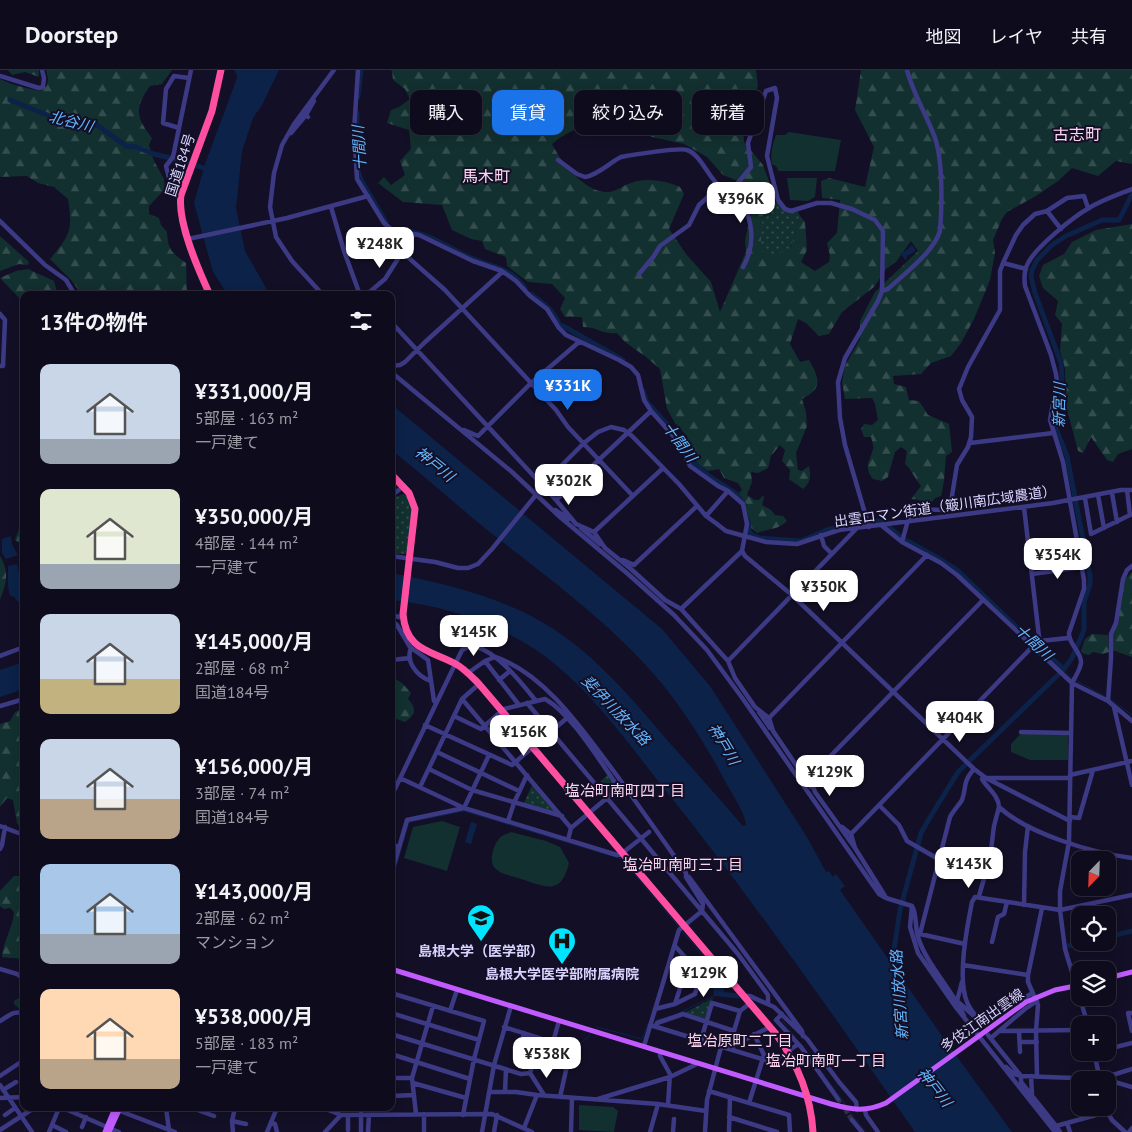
<!DOCTYPE html>
<html lang="ja">
<meta charset="utf-8">
<style>
:root{--surface:#0e0b1c;--page:#171425;--text:#f1f3f6;--muted:#9b9ba3;--line:#2e2b3b;--accent:#1a73e8}
body{margin:0;font-family:"PT Sans","Noto Sans JP",sans-serif;background:var(--page);color:var(--text);height:100vh;display:flex;flex-direction:column;font-size:19px;white-space:nowrap}
*{box-sizing:border-box;margin:0}
p{font-size:16px;color:var(--muted)}
.icon{flex:none;width:28px;height:28px;fill:none;stroke:currentColor;stroke-width:2;stroke-linecap:round;stroke-linejoin:round}
.map{position:relative;flex:1;overflow:hidden}
.side{position:absolute;left:20px;top:221px;width:375px;height:820px;display:flex;flex-direction:column;background:var(--surface);border-radius:10px;box-shadow:0 2px 12px #0003,0 0 0 1px var(--line)}
.side>*{flex:none}
.banner{position:absolute;left:410px;top:20px;width:475px;height:45px;display:flex;gap:10px}
.needle{width:32px;rotate:203deg}
.fabs{position:absolute;left:1071px;top:781px;display:grid;gap:10px}
.fabs a{display:grid;place-items:center;width:45px;height:45px;border-radius:10px;background:var(--surface);box-shadow:0 2px 12px #0003,0 0 0 1px var(--line);font-size:25px}
.price{position:absolute;translate:-50% -42px;padding:0 11px;border-radius:10px;background:#fff;color:#222;font-size:16px;line-height:32px;filter:drop-shadow(0 1px 2px #0008)}
.price::after{content:'';position:absolute;left:50%;top:30px;width:15px;height:11px;margin-left:-8px;background:inherit;clip-path:polygon(0 0,100% 0,50% 100%)}
.price.selected{background:var(--accent);color:#fff}
ul{padding:0;list-style:none}
li{display:flex;align-items:center;gap:15px;height:125px;padding:0 20px}
li span{display:grid;place-items:center;flex:none;width:140px;height:100px;border-radius:10px;color:#555}
li>.icon{margin-inline-start:auto}
span .icon{width:60px;height:60px;fill:#fffc;stroke-width:1}
li b{font-size:21px}
h2{display:flex;justify-content:space-between;align-items:center;height:60px;padding:0 20px;font-size:21px}
.pill{padding:0 18px;border-radius:10px;background:var(--surface);box-shadow:0 2px 12px #0003,0 0 0 1px var(--line);font-size:18px;line-height:45px}
.pill.selected{background:var(--accent);color:#fff}
header{display:flex;align-items:center;gap:30px;box-sizing:border-box;height:70px;padding:0 25px;background:var(--surface);border-bottom:1px solid var(--line)}
header strong{font-size:24px}
nav{display:flex;gap:28px;margin-inline-start:auto;font-size:18px}
.map>svg:first-child{display:block}
</style>
<header>
<strong>Doorstep</strong>
<nav><a>地図</a><a>レイヤ</a><a>共有</a></nav>
</header>
<div class="map">
<svg width="1132" height="1062" viewBox="0 0 1132 1062">
<defs>
<pattern id="forest-firs" width="22" height="20" patternUnits="userSpaceOnUse" patternTransform="scale(1.25)"><rect width="22" height="20" fill="#12302f"/><path d="M5 1l3.5 6h-7zM16 11l3.5 6h-7z" fill="#344d4e"/></pattern>
<pattern id="park-dots" width="8" height="8" patternUnits="userSpaceOnUse" patternTransform="scale(1.25)"><rect width="8" height="8" fill="#12302f"/><path d="M2 2h.1M6 6h.1" fill="none" stroke="#344d4e" stroke-width="1.8" stroke-linecap="round"/></pattern>
</defs>
<rect width="100%" height="100%" fill="#130f26"/>
<!-- forest -->
<path fill="url(#forest-firs)" fill-rule="evenodd" d="M8 0H39V7L25 2 12 5Z
M46 0H172L162 14 150 16C134 38 136 48 152 68L149 75 154 91 164 109 165 119 149 136V144L159 148 161 155 167 162C168 180 171 182 186 193L187 225H82L71 210 50 189C70 165 73 161 68 129L54 117 38 113 27 106 0 107V9C9 14 30 19 40 21L47 16 48 9Z
M390 0H756L758 16 743 56 744 72 763 95 773 122 774 134 763 144 791 177 800 146 805 152 807 180 801 192 815 201 829 192 830 186 827 173 837 163 840 130 822 128 821 111 829 108 865 117 874 77 855 40 861 0H1132V94L1116 91 1098 106 1072 98 1058 111 1036 126 1007 142 1002 149 993 170 995 183 990 210 974 249 961 273 951 286 931 293 921 304 893 306 894 314 906 317 909 330 919 331 928 345 949 354 952 382 946 386 944 411 941 426 935 428 931 433C924 432 919 429 911 429L921 416C915 409 911 399 905 394L907 381 901 377 895 382 888 407 882 411 873 409C863 396 870 392 873 379 874 376 872 371 871 367H864L861 359 864 354 872 355 878 350 875 334 872 328 845 329 842 312 845 296 860 269V251L875 222 918 181 911 171 896 192 886 199 874 217 842 242 829 264 819 266 806 253 798 249 790 274 800 292 809 290C819 308 824 318 802 329L806 342 807 356 796 383 798 400 802 401 809 396C811 406 811 412 803 419L789 409 790 400 782 391 785 380 780 375 771 386 768 398 758 403 751 402 752 412 747 425 755 430H759L763 425 764 428 762 435 771 440 775 445 783 446 787 451C777 461 769 458 757 463L751 458 745 433 738 424 742 420 738 413 724 408 719 399 708 401 698 394 688 376 687 366 675 353 667 339 660 299 646 287 625 272 617 263C602 265 599 257 583 257L582 247H565L560 239 565 228 552 214 528 212 507 196 506 187 485 179 482 171 471 169 452 160 442 135 403 132 378 113 384 107 391 115 405 105 400 91 411 79 409 60 387 53 391 40 399 37 410 29 405 19 393 10 392 1ZM609 49 622 52 652 67 684 74 707 87 723 105 751 116 753 136 745 170 746 182 720 242 711 212 686 184 669 159 684 124 680 117C667 111 645 107 631 113 624 115 616 121 609 122 586 124 561 92 552 74 566 61 590 53 609 49Z
M1132 154V379L1118 384 1113 392 1107 390 1091 367 1083 383 1078 381 1066 335 1065 299 1060 281 1062 254 1055 245 1058 231 1043 218 1039 206 1043 195 1064 184 1072 172 1096 160Z
M0 166 29 192 28 195 19 194 0 201Z
M28 199 54 211 58 225H24V233L0 208 16 201Z
M24 444V475H22L15 470Z
M0 486C10 503 6 513 0 530Z
M1132 502V587L1112 580V565L1125 509Z
M1092 564 1108 565 1109 582 1102 584 1093 582 1089 585 1084 584 1081 581 1085 569Z
M391 606 402 613 411 623 408 629C417 639 416 644 405 652L391 647V628L395 619 391 614Z
M20 640 24 641V759L19 756 17 753 13 730 7 728 0 737V654L10 651 15 642Z
M14 806H20L24 808V890C16 887 9 889 2 887 3 871 13 858 14 842L10 838 4 839 0 836V821Z
M24 925V943L14 934V931Z"/>
<!-- park -->
<path fill="url(#park-dots)" d="M778 130 785 139 797 140 800 146 791 177 777 185 760 181 763 144Z
M403 424 409 426 414 442 408 484H391V429Z
M607 705 617 718 609 725H606L597 715Z
M533 713 559 744 523 735Z
M713 928 706 950 682 944Z
M545 971 569 979 565 995 540 987Z"/>
<!-- garden -->
<path fill="#12302f" d="M789 62 841 70 835 101H778L777 97 772 94C770 84 772 76 776 65H785Z
M787 108H817L815 127 808 131 790 130Z
M1021 663 1068 664V690H1030L1011 682V674Z
M442 751 460 757 447 801 404 788 413 757Z
M511 762 546 771 560 777 569 793C561 826 546 817 521 809 513 806 502 805 496 799 488 793 493 777 498 770 501 765 506 764 511 762Z
M579 1035 613 1037 618 1041 614 1062 579 1060Z"/>
<!-- water -->
<path fill="#0c2248" d="M240 0H279L262 35 253 48 242 81 236 138 245 181 270 225H228L213 202 194 133 205 94Z
M912 175 916 181 907 186 906 191 900 183 904 182Z
M391 334 662 559 710 616 807 767 826 802 829 801 833 807 836 804 845 816 840 820 947 973 1012 1062H915C833 945 751 827 662 716 625 669 583 610 533 578 490 551 441 535 391 530V503C441 513 490 524 535 548 589 577 629 625 668 671 693 699 718 727 743 756L746 755C745 742 731 723 725 711 707 677 687 645 663 615 616 557 546 506 487 460 455 434 424 405 391 380Z
M11 466 12 474 18 485 6 489 2 483V469Z
M17 494 22 515 24 518V530L18 532 13 526H10C7 516 8 507 8 496Z
M24 592V619L0 627V600Z
M471 752 477 754 471 774 465 772Z
M715 898 725 909 722 915 726 926H714L712 900Z"/>
<g fill="none" stroke-linecap="round" stroke-linejoin="round">
<!-- stream -->
<path stroke="#0c2248" stroke-width="1" d="M1063 600 1072 608
M1075 610 1106 627
M1110 629 1132 645
M391 814 409 752 464 741 622 789 679 857
M681 860 714 899
M752 930 760 933
M679 943 714 926
M781 949 795 967
M657 950 671 946
M597 957 642 969 648 954
M801 974 846 1035
M572 981 590 965
M559 993 567 986
M497 994 504 996
M532 1001 553 999 557 996
M849 1041 866 1062"/>
<!-- river -->
<path stroke="#0c2248" stroke-width="5" d="M237 0 242 11
M358 27 361 0
M10 30 57 49 97 55 126 76 136 77 154 84 187 92
M357 77V43
M198 96 209 100
M358 100 361 110 386 152
M402 160C429 163 445 176 469 187 493 198 507 195 525 218
M531 224C545 235 553 239 560 256H563L623 290
M643 321 647 332 686 376 691 391 709 406 737 424 744 435
M748 450 749 461 752 465 760 468 801 471 829 459 877 451 884 453 902 468 940 489 957 500 1031 571 1064 599 958 702 929 749 921 763 900 840 894 880 895 904
M1064 599 1072 588 1084 560V532L1090 514V506L1067 386 1055 356V345L1062 307 1061 293 1035 223 1031 206 1032 200 1037 190 1052 175 1066 166 1102 150H1119L1132 124
M1108 867 1132 861
M1068 876 1082 872
M720 924 738 926"/>
<!-- minor-tunnel -->
<path stroke="#312d47" stroke-width="4.5" stroke-dasharray="4.5 2" stroke-linecap="butt" d="M838 1029 852 1050"/>
<!-- minor -->
<path stroke="#3d3a85" stroke-width="4.5" d="M358 0 354 61 357 109 384 153 392 160 419 165 473 191 502 201 516 211 530 226 547 239 559 258 566 265 619 290 631 297 638 305 644 330 651 341 684 378 686 389 690 396 718 416 728 421 743 434 747 454 742 481 745 486 792 525 974 699 986 708 1070 751
M0 6 39 18 43 17 44 8 42 0
M306 45 314 31
M179 58 163 53 166 19 174 6 189 8
M291 63 306 45 308 47
M558 90 577 104 585 107C598 105 609 93 621 87 631 85 681 77 687 80 705 86 712 123 732 120L751 97 748 73 766 21 775 18 777 28 767 86 778 130 785 139 791 141 817 133H831L852 139 875 150 883 161 882 221 878 231 845 288 838 312 840 348 845 375 869 457
M736 114C748 142 760 168 743 197
M181 125 172 120 166 96 173 87 191 0
M331 137 344 181 360 225
M1047 141 1061 159
M0 151 45 195 66 210 75 225
M188 169 287 148 368 126
M402 182 445 220 556 340 568 357 633 426
M1003 193 1026 199
M639 204 654 186 660 176 689 155 699 135 720 116
M882 221 888 219C905 203 933 183 940 161 942 137 943 91 935 68 927 45 913 24 907 0
M323 225 292 191 276 167 270 137 274 103 282 75 294 54 334 0
M366 225 385 209 414 164
M0 244 5 250 3 296H0
M391 252 556 430 576 454 594 462 605 478 631 499 665 530 681 539 728 591 735 608 755 637 769 648 773 661 798 698 810 707 815 722 855 778
M391 296 400 295 405 292 424 273 500 204 502 201
M391 302 512 402 560 447 628 504 674 545 707 580 743 629 879 824 886 828 912 836 910 857 918 883 955 936 1055 1062
M464 360 478 366 530 314 579 272
M970 373 1053 363
M1112 423 1117 452
M1098 425 1104 458
M391 426 404 416
M1085 428 1091 464 1130 445 1127 420
M556 430 651 341
M1024 437 1041 584
M555 440 569 449
M706 446 728 421
M881 455 902 472 941 493 957 505 1072 613 1108 631 1132 651
M581 458 600 474
M594 462 662 399
M821 465 824 476 832 484
M902 472 911 439 943 440 947 439 951 432 957 395 968 377 971 367 972 347 962 330 959 319 968 297 1000 240V201L1003 193 1016 165 1023 155 1035 144 1047 141 1067 128 1084 126 1088 138
M391 486 435 492 458 498H468L478 494 492 479 553 404 584 373 598 362 611 357 624 360 632 366 679 414 706 446 717 454 726 461 766 472 797 474 839 460 1053 433 1121 420H1132
M623 490 634 495 697 436
M1032 504 1082 497
M681 539 742 481
M391 545 403 548
M391 550 397 555 410 577 428 590 434 631 436 633
M1040 571 1068 568
M411 578C405 592 418 607 431 611
M0 586 24 577
M391 590 410 588
M485 591 519 635
M728 591 857 458
M468 603 485 591 495 587C547 604 586 665 618 707 641 739 664 771 686 803V807L703 834 702 841 679 860 644 976
M499 610 510 601
M462 629 571 758
M1108 631 1111 588V564L1116 553 1123 509 1127 500 1132 496
M527 633 738 884 768 925V933
M0 636 24 629
M1114 637 1132 715
M759 642 770 658
M454 646 481 659 504 639 545 629C572 644 600 692 619 718L571 758 568 770
M769 648 927 485
M425 655 512 695 567 648
M1021 662 1071 663
M437 682 519 721
M429 699 472 720 562 746
M801 702 811 717
M1070 705 1132 691
M810 707 983 530
M400 708 464 738 617 785H620L649 762
M987 708H1070
M982 709C988 719 999 726 999 737 1028 764 1093 783 1132 788
M420 717 462 629 479 614
M391 727 462 580C464 579 467 577 469 577 491 573 524 616 536 631
M879 735 899 755 907 771 940 790
M1070 747 1079 748 1093 700
M508 751 514 733 527 705
M0 756 24 765
M842 757 851 764 855 778 885 826
M851 764 1033 576
M391 775 399 777
M0 779 2 775 5 757
M391 805 407 750 464 738 489 685
M689 807 802 961 803 966
M979 826 990 788 994 756 999 737
M1024 835 1025 782 1028 756
M912 836C917 844 915 858 918 867 926 894 952 919 964 946
M992 872 998 847 1004 844 1007 832
M965 874 920 864 950 747C953 741 959 735 962 730 967 716 962 713 974 699
M963 895 1028 905
M0 899 17 904 24 909
M962 912 957 931 974 946
M391 923 484 951 474 989 463 1045
M745 926H750L774 937 807 969 839 1012 856 1032 857 1040
M1103 928 1105 934
M675 934 689 890
M655 939 675 934 695 924 701 905 675 876
M450 941 457 920
M391 943 479 970
M1132 943H1128L1132 961
M782 944 776 950 801 977 838 1029
M0 951C7 947 15 939 24 944
M981 953 1006 937 1033 923
M982 954C977 947 970 940 967 932 957 908 967 857 972 832L975 827 1060 840 1132 825
M650 955 772 992 797 975
M1088 955 1065 879 1060 840V821L1069 772 1072 613C1075 607 1080 600 1081 593 1082 582 1068 574 1069 563L1084 519V510L1063 392 1050 350 1057 312 1056 304 1051 285 1025 216C1024 208 1024 200 1028 193 1036 177 1073 147 1089 138 1102 130 1117 125 1132 119
M656 956 657 953 683 944 734 961 740 941 749 934
M504 957 571 978 560 1027
M999 961 1025 939 1037 931
M1019 961 1020 982
M524 963 519 982 567 997
M391 964 521 1004 530 1003 535 987
M988 965 1021 1006V1012L1056 1056 1107 1042
M991 968 999 961 1080 960
M701 970 712 933 740 941
M553 972 559 951
M1020 972H1037
M1108 979 1132 973
M732 980 734 975 770 957
M660 982V986L670 1004 668 1035
M1094 982 1100 1010
M391 984 470 1009
M1006 997 1014 1004 1021 1006 1100 1009 1132 999
M530 1003 544 1025
M0 1006 24 990
M1031 1006 1032 1024
M1037 1006 1036 961 1038 935 1028 912V905L1042 838
M391 1008H412
M1108 1010 1132 1017
M413 1013 466 1028
M0 1015 32 1062
M3 1020 16 1012
M709 1021 789 1045 790 1062
M489 1022H516L537 1025
M505 1022 506 999
M391 1026 414 1025
M0 1028 24 1027
M598 1029 670 1007 695 995
M749 1033 764 985 754 964
M63 1038 107 1057
M112 1038 175 1062
M166 1038 169 1060
M192 1038 214 1046
M323 1038 341 1045 492 1044 532 1062
M1105 1038 1112 1050 1125 1062
M865 1040 866 1045 878 1062
M361 1044V1061
M416 1044 412 1008 433 936
M5 1045 15 1038
M348 1045V1060
M729 1047 777 1062
M852 1050 862 1062
M232 1051 246 1054
M271 1052 275 1054 277 1062
M1067 1053 1070 1062
M52 1055 66 1062
M1056 1056 1060 1062
M82 1057 86 1047
M524 1058 537 1025 658 1034 706 1041
M111 1059 119 1062
M0 1060 34 1038
M49 1062 59 1038
M233 1062 232 1051 235 1038
M267 1062 277 1038
M325 1062 341 1045
M368 1062 369 1045
M424 1062V1044
M482 1062 494 995 511 936
M494 1062 497 1045
M571 1062 572 1028
M650 1062 658 1034
M673 1062 674 1049
M705 1062 707 1030 721 977
M729 1062 730 1027
M1129 1062 1132 1058"/>
<!-- major -->
<path stroke="#c25bff" stroke-width="5" d="M391 899 831 1034C852 1040 866 1042 886 1033L1026 932 1055 920 1080 915
M1108 908 1132 902
M105 1062 115 1038
M109 1062 120 1038"/>
<!-- highway -->
<path stroke="#ff4fa3" stroke-width="7" d="M210 225C198 199 177 152 181 125L212 41 221 0
M391 404 409 423 415 439 403 544C406 580 429 580 454 593 464 598 471 606 479 614L776 964C797 993 811 1026 813 1062"/>
</g>
<!-- icons -->
<defs>
<g id="university-pin" transform="scale(1.4375)"><path d="M0 17L-7.5 6A9.5 9.5 0 1 1 7.5 6Z" fill="#00e5ff" stroke="#130f26"/><path d="M0-5L7-2L0 1L-7-2ZM-4 1L0 2.5L4 1V4Q0 6-4 4Z" fill="#111"/></g>
<g id="hospital-pin" transform="scale(1.4375)"><path d="M0 17L-7.5 6A9.5 9.5 0 1 1 7.5 6Z" fill="#00e5ff" stroke="#130f26"/><path d="M-5-5h3v3.5h4V-5h3V5h-3V1.5h-4V5h-3Z" fill="#111"/></g>
</defs>
<g fill-rule="evenodd">
<use href="#university-pin" x="481" y="848"/>
<use href="#hospital-pin" x="562" y="871"/>
</g>
<g text-anchor="middle" dominant-baseline="central" stroke-width="4" stroke-linejoin="round" paint-order="stroke">
<!-- street labels -->
<g font-size="14" fill="#d9d4ff" stroke="#130f26">
<text transform="translate(180 95) rotate(-72)">国道184号</text>
<text transform="translate(945 436) rotate(-8)">出雲ロマン街道（簸川南広域農道）</text>
<text transform="translate(982 950) rotate(-35)">多伎江南出雲線</text>
</g>
<!-- poi labels -->
<g font-size="14" font-weight="bold" fill="#d9d4ff" stroke="#130f26">
<text x="481" y="881">島根大学（医学部）</text>
<text x="562" y="904">島根大学医学部附属病院</text>
</g>
<!-- water labels -->
<g font-size="15" font-style="italic" fill="#62b6ff" stroke="#130f26">
<text transform="translate(71 51) rotate(14)">北谷川</text>
<text transform="translate(359 78) rotate(-93)">十間川</text>
<text transform="translate(1059 335) rotate(-89)">新宮川</text>
<text transform="translate(680 372) rotate(53)">十間川</text>
<text transform="translate(435 394) rotate(39)">神戸川</text>
<text transform="translate(1034 572) rotate(43)">十間川</text>
<text transform="translate(616 640) rotate(46)">斐伊川放水路</text>
<text transform="translate(724 674) rotate(59)">神戸川</text>
<text transform="translate(899 925) rotate(-94)">新宮川放水路</text>
<text transform="translate(935 1017) rotate(52)">神戸川</text>
</g>
<!-- neighbourhood labels -->
<g font-size="15" fill="#ffd6f0" stroke="#130f26">
<text x="625" y="720">塩冶町南町四丁目</text>
<text x="683" y="794">塩冶町南町三丁目</text>
<text x="740" y="970">塩冶原町二丁目</text>
<text x="826" y="990">塩冶町南町一丁目</text>
</g>
<!-- quarter labels -->
<g font-size="16" fill="#ffd6f0" stroke="#130f26">
<text x="1077" y="64">古志町</text>
<text x="486" y="106">馬木町</text>
</g>
</g>
</svg>
<div class="fabs">
<a><svg class="needle" viewBox="-14 -14 28 28"><path d="M0-13l5 13h-10z" fill="#e53935"/><path d="M0 13l5-13h-10z" fill="#9b9ba3"/></svg></a>
<a><svg class="icon" aria-label="locate" viewBox="0 0 24 24"><circle cx="12" cy="12" r="6"/><path d="M12 2v4M12 18v4M2 12h4M18 12h4"/></svg></a>
<a><svg class="icon" aria-label="layers" viewBox="0 0 24 24"><path d="M12 4l9 5-9 5-9-5zM3 14l9 5 9-5"/></svg></a>
<a>+</a>
<a>−</a>
</div>
<b class="price" style="left:741px;top:154px">¥396K</b>
<b class="price" style="left:380px;top:199px">¥248K</b>
<b class="price selected" style="left:568px;top:341px">¥331K</b>
<b class="price" style="left:569px;top:436px">¥302K</b>
<b class="price" style="left:1058px;top:510px">¥354K</b>
<b class="price" style="left:824px;top:542px">¥350K</b>
<b class="price" style="left:474px;top:587px">¥145K</b>
<b class="price" style="left:960px;top:673px">¥404K</b>
<b class="price" style="left:524px;top:687px">¥156K</b>
<b class="price" style="left:830px;top:727px">¥129K</b>
<b class="price" style="left:969px;top:819px">¥143K</b>
<b class="price" style="left:704px;top:928px">¥129K</b>
<b class="price" style="left:547px;top:1009px">¥538K</b>
<div class="banner">
<a class="pill">購入</a>
<a class="pill selected">賃貸</a>
<a class="pill">絞り込み</a>
<a class="pill">新着</a>
</div>
<section class="side">
<h2>13件の物件<svg class="icon" aria-label="filters" viewBox="0 0 24 24"><path d="M4 7h16M4 17h16"/><circle cx="9" cy="7" r="2"/><circle cx="15" cy="17" r="2"/></svg></h2>
<ul>
<li><span style="background:linear-gradient(#c9d6e8 75%,#9aa5b1 0)"><svg class="icon" aria-label="home" viewBox="0 0 24 24"><path d="M3 11l9-7 9 7M6 9v11h12V9"/></svg></span><div><b>¥331,000/月</b><p>5部屋 · 163 m²</p><p>一戸建て</p></div></li>
<li><span style="background:linear-gradient(#dfe7d0 75%,#9aa5b1 0)"><svg class="icon" aria-label="home" viewBox="0 0 24 24"><path d="M3 11l9-7 9 7M6 9v11h12V9"/></svg></span><div><b>¥350,000/月</b><p>4部屋 · 144 m²</p><p>一戸建て</p></div></li>
<li><span style="background:linear-gradient(#c9d6e8 65%,#c2b280 0)"><svg class="icon" aria-label="home" viewBox="0 0 24 24"><path d="M3 11l9-7 9 7M6 9v11h12V9"/></svg></span><div><b>¥145,000/月</b><p>2部屋 · 68 m²</p><p>国道184号</p></div></li>
<li><span style="background:linear-gradient(#c9d6e8 60%,#b9a48a 0)"><svg class="icon" aria-label="home" viewBox="0 0 24 24"><path d="M3 11l9-7 9 7M6 9v11h12V9"/></svg></span><div><b>¥156,000/月</b><p>3部屋 · 74 m²</p><p>国道184号</p></div></li>
<li><span style="background:linear-gradient(#a9c7e8 70%,#9aa5b1 0)"><svg class="icon" aria-label="home" viewBox="0 0 24 24"><path d="M3 11l9-7 9 7M6 9v11h12V9"/></svg></span><div><b>¥143,000/月</b><p>2部屋 · 62 m²</p><p>マンション</p></div></li>
<li><span style="background:linear-gradient(#ffd9b3 70%,#b9a48a 0)"><svg class="icon" aria-label="home" viewBox="0 0 24 24"><path d="M3 11l9-7 9 7M6 9v11h12V9"/></svg></span><div><b>¥538,000/月</b><p>5部屋 · 183 m²</p><p>一戸建て</p></div></li>
</ul>
</section>
</div>
